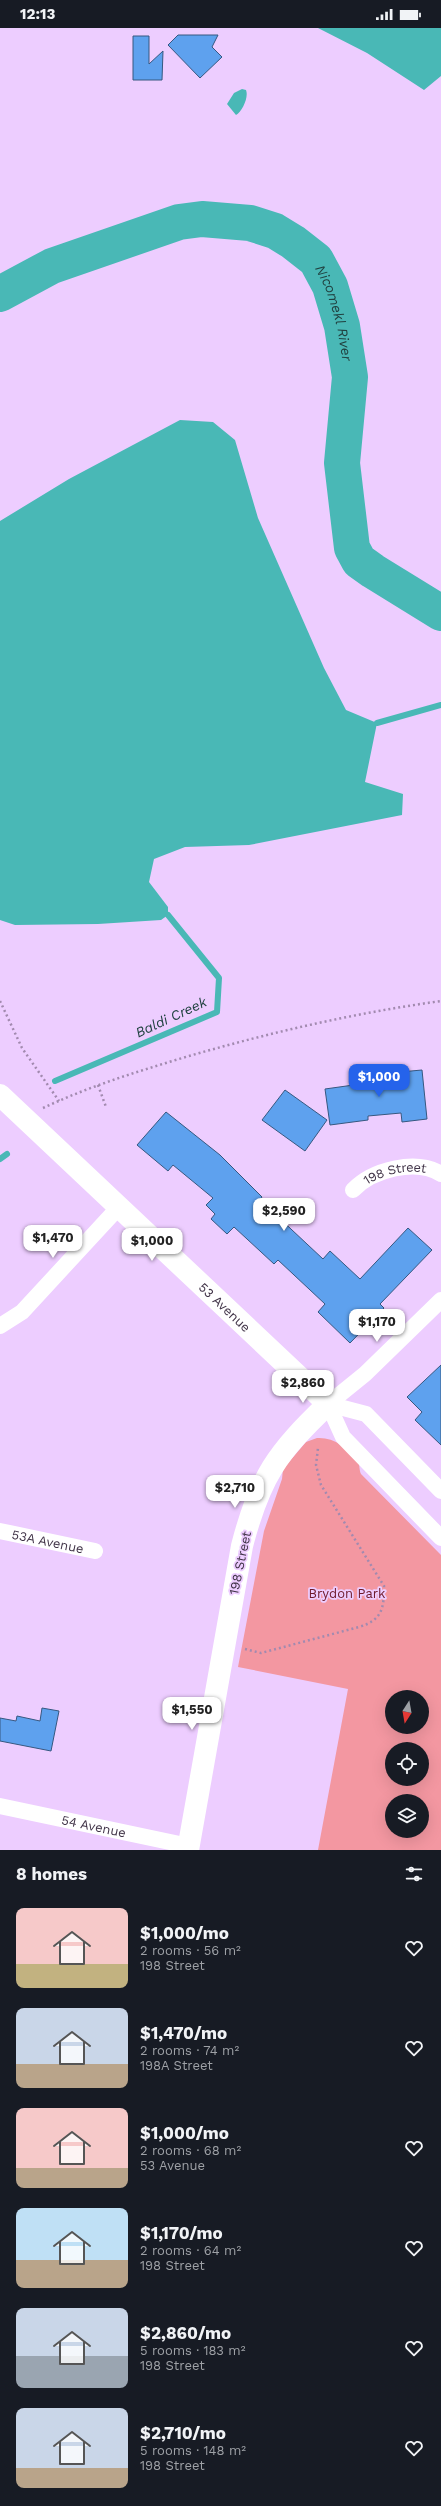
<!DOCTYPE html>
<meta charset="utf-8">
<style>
:root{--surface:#171b24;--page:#242831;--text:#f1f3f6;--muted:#9ea1a6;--accent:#2563eb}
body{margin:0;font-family:"Work Sans",sans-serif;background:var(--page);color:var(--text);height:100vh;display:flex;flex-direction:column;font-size:15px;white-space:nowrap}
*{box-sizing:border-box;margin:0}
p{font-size:13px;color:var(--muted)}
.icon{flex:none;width:22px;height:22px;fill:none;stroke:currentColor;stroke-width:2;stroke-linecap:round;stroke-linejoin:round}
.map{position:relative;height:1822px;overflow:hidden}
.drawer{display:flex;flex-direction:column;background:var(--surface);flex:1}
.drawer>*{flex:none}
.needle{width:26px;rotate:191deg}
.buttons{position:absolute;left:385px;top:1662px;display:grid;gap:8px}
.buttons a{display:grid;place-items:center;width:44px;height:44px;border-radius:50%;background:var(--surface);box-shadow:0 4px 16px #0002;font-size:20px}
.price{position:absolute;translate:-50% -34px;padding:0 9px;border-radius:8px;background:#fff;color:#222;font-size:13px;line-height:26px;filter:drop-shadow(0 1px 2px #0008)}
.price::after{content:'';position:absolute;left:50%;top:24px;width:12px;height:9px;margin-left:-6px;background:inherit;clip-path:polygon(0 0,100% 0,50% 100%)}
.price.active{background:var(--accent);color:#fff}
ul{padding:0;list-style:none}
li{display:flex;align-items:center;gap:12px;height:100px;padding:0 16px}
li span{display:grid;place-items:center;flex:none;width:112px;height:80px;border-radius:8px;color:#555}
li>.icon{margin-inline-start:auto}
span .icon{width:48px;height:48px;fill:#fffc;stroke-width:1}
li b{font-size:17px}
h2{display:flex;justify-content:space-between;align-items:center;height:48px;padding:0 16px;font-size:17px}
.status{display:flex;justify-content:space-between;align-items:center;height:28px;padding:0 20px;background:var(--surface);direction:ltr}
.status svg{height:11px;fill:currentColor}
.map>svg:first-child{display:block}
</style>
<div class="status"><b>12:13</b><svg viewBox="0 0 49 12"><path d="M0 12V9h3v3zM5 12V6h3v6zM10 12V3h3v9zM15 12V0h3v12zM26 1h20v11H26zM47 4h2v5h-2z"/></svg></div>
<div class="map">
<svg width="441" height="1822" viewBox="0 0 441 1822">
<rect width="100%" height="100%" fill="#edcdff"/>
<!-- green -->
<path fill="#f397a1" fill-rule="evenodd" d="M317 1410C334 1409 348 1420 358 1434 360 1437 359 1442 361 1446L441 1527V1822H318L348 1661 238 1639 264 1503 282 1451 283 1441 306 1414ZM392 1669H422V1699H392ZM392 1721H422V1751H392ZM392 1773H422V1803H392Z"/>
<!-- water -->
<path fill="#49b8b6" d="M318 0H441V48L424 62 367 25Z
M242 61 246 62C249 69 242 84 236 87L227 76 234 65Z
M180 392 213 394 235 412 258 490 324 640 346 682 377 695 365 754 403 766 402 787 249 817 185 819 154 831 149 854 168 879V887L161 892 98 896 15 897 0 892V493L69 451Z"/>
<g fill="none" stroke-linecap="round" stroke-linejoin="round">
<!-- stream -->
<path stroke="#49b8b6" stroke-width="6" d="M377 695 441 677
M55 1053 217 984 219 950 168 887
M0 1131 7 1126"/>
<!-- river -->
<path stroke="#49b8b6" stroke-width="36" id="s1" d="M0 266 52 238 179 194 202 191 250 195 275 203 293 214 316 232 330 258 342 298 350 349 342 435 352 520 359 533 373 543 441 585"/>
</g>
<!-- building -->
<path fill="#5ea1ee" stroke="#375880" d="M178 7H218L212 19 222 29 200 50 168 17Z
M133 8H149V36L163 23 162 52H133Z
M388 1040 389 1045 422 1042 427 1091 402 1094 401 1085 368 1088V1092L330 1097 325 1061 375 1054 373 1042Z
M285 1062 327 1092 305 1123 262 1092Z
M166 1084 220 1127 262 1169 260 1172 323 1231 330 1223 360 1251 408 1200 432 1222 380 1276 384 1280 350 1315 318 1284 325 1276 278 1232 274 1236 234 1199 227 1206 211 1191 215 1186 206 1177 213 1170 173 1137 168 1143 137 1117Z
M441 1337V1417L415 1392 422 1384 407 1369Z
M42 1680 59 1683 51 1723 0 1713V1690L16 1693 17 1688 40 1693Z"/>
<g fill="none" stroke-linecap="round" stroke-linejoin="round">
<!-- path -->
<path stroke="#a28aaf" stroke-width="2.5" stroke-dasharray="2 3" stroke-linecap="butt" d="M0 973 22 1020 59 1073
M98 1057 106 1079
M43 1080C90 1058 139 1043 189 1028 272 1004 355 985 441 973
M245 1621 261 1625 359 1599C382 1592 384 1581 384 1558L321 1457 316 1437 318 1420"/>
<!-- street -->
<g stroke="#fff" stroke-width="16">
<path id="s2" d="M353 1162C372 1142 416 1130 441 1146"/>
<path d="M0 1298 22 1284 118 1180"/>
<path d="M328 1376 343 1409 441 1510"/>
<path d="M328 1376 365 1346 441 1272"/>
<path d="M328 1376 366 1386 441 1463"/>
<path id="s3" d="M0 1503 95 1523"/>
<path id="s4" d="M0 1778 189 1818"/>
</g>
<!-- secondary -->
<path stroke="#fff" stroke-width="22" id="s5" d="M0 1067 328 1376C277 1425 260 1448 242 1518L188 1822"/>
</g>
<g text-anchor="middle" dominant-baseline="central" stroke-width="3.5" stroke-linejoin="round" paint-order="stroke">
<!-- street labels -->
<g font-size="13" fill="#403347" stroke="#edcdff">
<text stroke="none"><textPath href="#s2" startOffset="47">198 Street</textPath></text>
<text stroke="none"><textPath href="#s5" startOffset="309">53 Avenue</textPath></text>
<text stroke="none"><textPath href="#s3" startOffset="49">53A Avenue</textPath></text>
<text transform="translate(240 1535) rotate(-78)">198 Street</text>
<text stroke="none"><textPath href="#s4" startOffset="96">54 Avenue</textPath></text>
</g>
<!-- park labels -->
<g font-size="13" fill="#6e192b" stroke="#edcdff">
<text x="347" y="1565">Brydon Park</text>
</g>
<!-- water labels -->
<g font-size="14" font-style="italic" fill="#214241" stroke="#edcdff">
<text stroke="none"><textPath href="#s1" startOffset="398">Nicomekl River</textPath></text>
<text transform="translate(171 989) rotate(-25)">Baldi Creek</text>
</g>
</g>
</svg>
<div class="buttons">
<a><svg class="needle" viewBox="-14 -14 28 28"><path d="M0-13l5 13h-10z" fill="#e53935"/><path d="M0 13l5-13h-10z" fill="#9ea1a6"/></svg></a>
<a><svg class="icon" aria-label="locate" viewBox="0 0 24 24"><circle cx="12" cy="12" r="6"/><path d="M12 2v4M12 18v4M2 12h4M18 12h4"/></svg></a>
<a><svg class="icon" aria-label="layers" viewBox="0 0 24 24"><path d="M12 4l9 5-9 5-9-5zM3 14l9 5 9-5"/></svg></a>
</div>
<b class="price active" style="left:379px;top:1070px">$1,000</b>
<b class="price" style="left:284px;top:1204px">$2,590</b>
<b class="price" style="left:53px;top:1231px">$1,470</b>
<b class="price" style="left:152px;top:1234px">$1,000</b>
<b class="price" style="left:377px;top:1315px">$1,170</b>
<b class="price" style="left:303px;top:1376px">$2,860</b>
<b class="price" style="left:235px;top:1481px">$2,710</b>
<b class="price" style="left:192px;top:1703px">$1,550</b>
</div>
<section class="drawer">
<h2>8 homes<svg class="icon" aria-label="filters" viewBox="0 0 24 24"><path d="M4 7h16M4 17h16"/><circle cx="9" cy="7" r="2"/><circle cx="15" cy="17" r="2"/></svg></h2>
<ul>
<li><span style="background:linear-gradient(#f6c9c9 70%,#c2b280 0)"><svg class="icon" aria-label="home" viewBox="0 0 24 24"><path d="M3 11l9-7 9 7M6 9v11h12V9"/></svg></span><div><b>$1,000/mo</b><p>2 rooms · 56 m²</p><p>198 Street</p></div><svg class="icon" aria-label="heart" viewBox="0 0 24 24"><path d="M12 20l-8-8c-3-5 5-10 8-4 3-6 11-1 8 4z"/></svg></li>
<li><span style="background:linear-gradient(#c9d6e8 70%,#b9a48a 0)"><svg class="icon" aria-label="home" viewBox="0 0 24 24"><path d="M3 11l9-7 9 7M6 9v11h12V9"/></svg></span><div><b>$1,470/mo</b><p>2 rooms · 74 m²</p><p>198A Street</p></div><svg class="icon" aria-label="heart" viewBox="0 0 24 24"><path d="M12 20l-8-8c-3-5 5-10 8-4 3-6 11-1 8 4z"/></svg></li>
<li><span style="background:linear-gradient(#f6c9c9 75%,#b9a48a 0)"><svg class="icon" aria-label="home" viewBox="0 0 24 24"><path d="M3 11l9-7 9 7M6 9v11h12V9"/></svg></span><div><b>$1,000/mo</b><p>2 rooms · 68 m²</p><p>53 Avenue</p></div><svg class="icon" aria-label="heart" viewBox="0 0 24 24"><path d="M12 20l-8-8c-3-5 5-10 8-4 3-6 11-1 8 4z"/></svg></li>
<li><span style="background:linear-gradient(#bfe0f5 65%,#b9a48a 0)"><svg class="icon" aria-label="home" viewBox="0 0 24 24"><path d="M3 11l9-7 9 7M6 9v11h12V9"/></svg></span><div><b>$1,170/mo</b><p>2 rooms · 64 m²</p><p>198 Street</p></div><svg class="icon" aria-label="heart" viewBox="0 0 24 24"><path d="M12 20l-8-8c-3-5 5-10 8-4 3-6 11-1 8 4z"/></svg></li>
<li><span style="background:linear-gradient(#c9d6e8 60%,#9aa5b1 0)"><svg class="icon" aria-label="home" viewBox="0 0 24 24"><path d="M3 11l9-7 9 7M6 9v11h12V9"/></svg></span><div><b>$2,860/mo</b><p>5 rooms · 183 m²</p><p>198 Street</p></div><svg class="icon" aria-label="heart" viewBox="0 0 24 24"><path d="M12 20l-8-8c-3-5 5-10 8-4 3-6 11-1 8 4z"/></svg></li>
<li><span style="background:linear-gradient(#c9d6e8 75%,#b9a48a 0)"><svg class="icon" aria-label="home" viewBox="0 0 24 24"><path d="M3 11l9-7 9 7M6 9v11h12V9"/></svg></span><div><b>$2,710/mo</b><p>5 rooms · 148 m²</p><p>198 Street</p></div><svg class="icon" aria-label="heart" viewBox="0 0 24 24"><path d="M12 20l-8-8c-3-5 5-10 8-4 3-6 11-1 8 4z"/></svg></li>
</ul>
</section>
